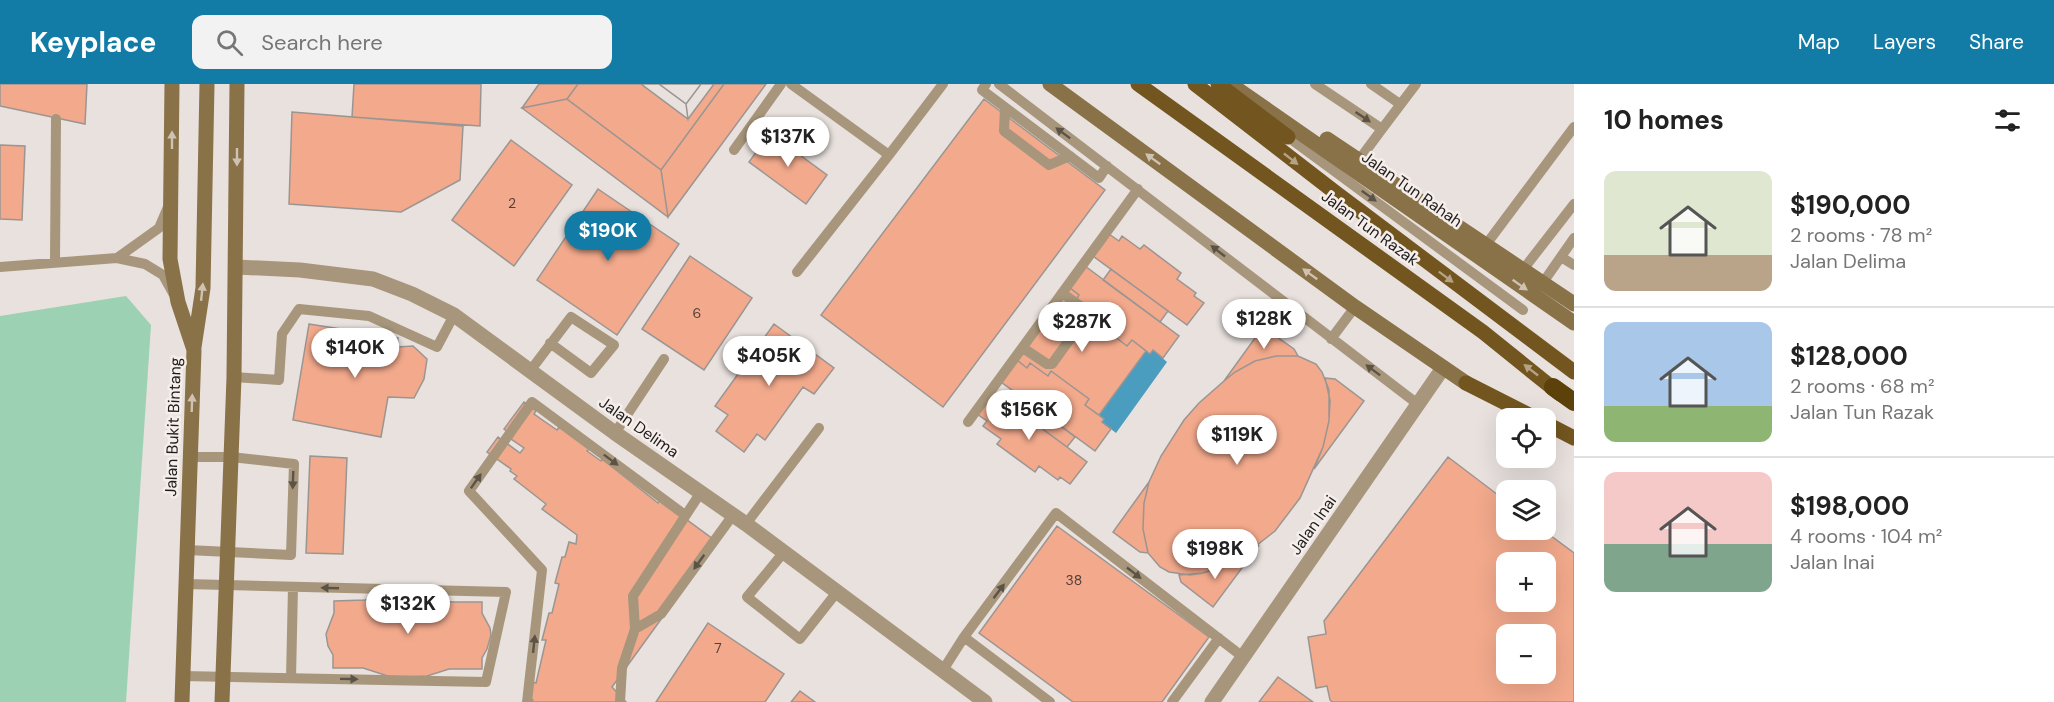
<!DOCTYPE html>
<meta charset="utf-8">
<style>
:root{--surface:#fff;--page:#f2f2f2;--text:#222;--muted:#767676;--line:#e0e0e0;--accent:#127ca6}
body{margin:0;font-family:"DM Sans",sans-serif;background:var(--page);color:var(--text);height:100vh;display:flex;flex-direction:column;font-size:22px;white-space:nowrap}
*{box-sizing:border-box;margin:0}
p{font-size:20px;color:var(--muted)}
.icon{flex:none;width:33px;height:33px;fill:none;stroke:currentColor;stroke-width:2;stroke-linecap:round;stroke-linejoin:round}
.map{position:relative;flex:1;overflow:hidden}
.drawer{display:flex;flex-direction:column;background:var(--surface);width:480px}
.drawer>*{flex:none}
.tools{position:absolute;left:1496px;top:324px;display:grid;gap:12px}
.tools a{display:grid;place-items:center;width:60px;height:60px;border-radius:12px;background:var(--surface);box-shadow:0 6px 24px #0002;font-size:30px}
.price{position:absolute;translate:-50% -51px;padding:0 14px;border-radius:21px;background:#fff;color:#222;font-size:20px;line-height:39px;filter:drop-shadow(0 2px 3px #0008)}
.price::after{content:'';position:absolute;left:50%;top:36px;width:18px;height:14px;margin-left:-9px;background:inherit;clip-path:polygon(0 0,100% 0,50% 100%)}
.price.active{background:var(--accent);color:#fff}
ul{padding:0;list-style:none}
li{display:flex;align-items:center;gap:18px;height:150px;padding:0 30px}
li+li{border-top:2px solid var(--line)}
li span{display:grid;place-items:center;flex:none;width:168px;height:120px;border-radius:12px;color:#555}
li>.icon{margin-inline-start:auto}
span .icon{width:72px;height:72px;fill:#fffc;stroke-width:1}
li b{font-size:26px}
h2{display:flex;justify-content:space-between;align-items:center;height:72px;padding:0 30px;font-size:26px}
header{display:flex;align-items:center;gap:36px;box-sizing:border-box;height:84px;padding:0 30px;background:var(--accent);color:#fff}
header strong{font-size:28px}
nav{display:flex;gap:33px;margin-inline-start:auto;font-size:21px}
.search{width:420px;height:54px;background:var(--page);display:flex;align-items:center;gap:15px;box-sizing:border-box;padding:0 21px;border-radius:12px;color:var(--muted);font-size:22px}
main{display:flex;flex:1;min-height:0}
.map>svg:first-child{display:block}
</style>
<header>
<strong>Keyplace</strong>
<div class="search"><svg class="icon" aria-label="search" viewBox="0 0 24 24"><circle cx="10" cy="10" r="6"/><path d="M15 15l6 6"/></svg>Search here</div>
<nav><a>Map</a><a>Layers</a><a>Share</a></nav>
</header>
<main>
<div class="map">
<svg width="1574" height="618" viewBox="0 0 1574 618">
<rect width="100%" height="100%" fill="#e8e1de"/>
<!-- green -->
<path fill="#9dd1b3" d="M126 212 151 241 126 618H0V232Z"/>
<!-- water -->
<path fill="#4b9dc0" d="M1153 266 1167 278 1116 349 1102 338 1104 335 1099 331 1146 267Z"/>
<!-- building -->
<path fill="#f2a98c" stroke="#9b9592" stroke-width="1.5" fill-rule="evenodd" d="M0 0H87L85 40 0 22Z
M354 0H481L480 42 352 33Z
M539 0H578L567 15 522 24Z
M578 0H724L661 86 567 15Z
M641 0H659L686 20 688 35Z
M659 0H701L686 20Z
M701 0H714L688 35 686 20Z
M724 0H766L668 133 661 86Z
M567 15 661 86 668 133 522 24Z
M984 15 1105 106 943 323 821 231Z
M292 28 463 42 460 96 401 128 289 120Z
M770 49 827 91 806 120 749 78Z
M511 56 572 101 514 182 452 136Z
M0 61 25 62 22 136 0 135Z
M598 105 679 160 617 251 537 196Z
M1109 150 1119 157 1122 152 1140 165 1144 161 1181 189 1177 195 1196 209 1194 212 1204 219 1187 241 1093 172Z
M690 172 752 214 704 286 642 245Z
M1085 182 1179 252 1163 274 1153 266 1150 270 1132 256 1127 262 1089 233 1093 229 1076 216 1079 211 1069 203Z
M1111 185 1168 227 1160 238 1103 196Z
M1069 203 1079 211 1076 216 1093 229 1089 233 1127 262 1132 256 1146 267 1099 331 1085 321 1089 315 1051 287 1048 292 1030 279 1027 284 1017 276Z
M309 240 398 254 397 263 413 262 427 275 424 295 414 314 388 313 381 353 293 336Z
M774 240 834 284 814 310 803 303 765 356 757 350 744 368 716 347 728 331 715 322Z
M1263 243 1294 265 1298 272H1276L1255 277 1235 288 1224 297Z
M1276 272H1298L1316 280 1322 288 1329 306V337L1323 363 1300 414 1275 447 1243 472 1224 482 1203 489 1190 491 1169 488 1160 483 1148 469 1143 445 1144 419 1149 398 1161 372 1184 336 1199 319 1224 297 1235 288 1255 277Z
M1017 276 1027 284 1030 279 1048 292 1051 287 1089 315 1085 321 1104 335 1102 338 1111 345 1095 367 1001 298Z
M1325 294 1335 295 1364 317 1314 385 1323 363 1329 337 1330 316Z
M993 308 1087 378 1070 400 1060 393 1058 396 1039 382 1035 388 997 360 1001 355 983 342 987 337 977 330Z
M1020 312 1075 353 1067 363 1011 322Z
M524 318 536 327 534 330 557 346 559 343 589 365 587 367 601 377 602 375 658 419 660 416 717 458 612 603 626 618H532L533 616 528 615 532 598 536 599 546 556H542L549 529H552L559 500 555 499 562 473H565L569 458 576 460 577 451 542 425 546 420 514 395 517 392 510 387 511 385 487 368 498 353 520 369 524 364 511 355 513 352 504 345Z
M310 372 347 374 343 470 306 469Z
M1448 373 1506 417V446H1543L1574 469V618H1332L1330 616 1327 602 1316 604 1308 553 1326 550 1324 537ZM1506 478H1545V518H1506ZM1506 550H1545V590H1506Z
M1149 398 1144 419 1143 445 1148 469 1140 468 1113 448Z
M1057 442 1209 553 1162 618H1073L979 549Z
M1259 461 1213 523 1181 498 1179 491 1203 489 1224 482 1243 472Z
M396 508 421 510 451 518H482V529L490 544 491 551 487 565 482 574V585H449L427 592 394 594 363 584H333V571L328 562 326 550 334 529V517L365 516Z
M708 539 784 590 765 618H656Z
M1278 593 1313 618H1259Z
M800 607 815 618H791Z"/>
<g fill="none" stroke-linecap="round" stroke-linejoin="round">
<!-- lane -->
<path stroke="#a7967b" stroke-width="10" d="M791 0 889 71 943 0
M986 0 982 6 1099 94 1107 82
M999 0 1419 321
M1315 0 1382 45 1359 76
M1371 0 1400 20
M1005 24 1004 47 1049 81 1070 72
M1382 45 1416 0
M1288 53 1523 226
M734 66 781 0
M1485 162 1574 43
M1561 173 1574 181
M117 174 159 144 168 123
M55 178 56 35
M0 183 117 174 145 180 163 191 173 209
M1522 187 1574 120
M797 188 889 71
M1542 200 1574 154
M1331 255 1355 223
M1023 264 1047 280H1052L1088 230 1086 226 1062 209
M530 287 571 233 614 261 591 289 550 259
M234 293 279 296 282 250 299 225 369 232 437 263 454 231
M968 338 1138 105
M615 349 664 275
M746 440 819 344
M187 466 291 471 294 380 231 373H191
M784 468 747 513 800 555 837 508
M635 545 661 530 733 431
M964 553 1050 618
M943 586 964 553 1056 429 1243 573
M183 592 486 598 506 508 186 500
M291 594 293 503
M527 618 542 486 469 407 532 318 685 431
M620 618 622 584 635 545 633 512 701 408
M1172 618 1219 554"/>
<!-- street -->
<path stroke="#a7967b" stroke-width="15" d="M236 183 300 186 373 195 412 210 454 231 615 349 746 440 985 618
M1212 618 1443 284"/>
<!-- secondary -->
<path stroke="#897148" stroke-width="15" d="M172 0 170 175 178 218 194 266 182 618
M1050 0 1355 223 1466 299
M1230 0 1574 239
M1327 55 1574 220
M194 263 203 204 207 0
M222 618 234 293 237 0"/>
<!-- primary -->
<path stroke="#73561f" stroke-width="15" d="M1138 0 1483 248 1560 310
M1195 0 1336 109 1574 288
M1218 0 1288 53
M1466 299 1535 334
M1545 339 1574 354"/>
<!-- highway -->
<path stroke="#5c410a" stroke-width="18" d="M1553 303 1574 318"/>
</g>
<!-- one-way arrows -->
<defs><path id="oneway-solid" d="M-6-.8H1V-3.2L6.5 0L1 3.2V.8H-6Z" transform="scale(1.5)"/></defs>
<g fill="#5c5347">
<use href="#oneway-solid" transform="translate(1363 33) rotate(34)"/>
<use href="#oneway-solid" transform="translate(1063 49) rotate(-143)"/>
<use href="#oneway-solid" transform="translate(1369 112) rotate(36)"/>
<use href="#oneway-solid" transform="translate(1218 167) rotate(-142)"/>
<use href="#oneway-solid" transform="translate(1373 286) rotate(-143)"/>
<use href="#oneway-solid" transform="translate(611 376) rotate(37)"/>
<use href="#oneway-solid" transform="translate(293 396) rotate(92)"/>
<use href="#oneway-solid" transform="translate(476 397) rotate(-55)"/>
<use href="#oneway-solid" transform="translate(699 478) rotate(126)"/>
<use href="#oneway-solid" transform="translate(1134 489) rotate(38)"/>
<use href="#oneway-solid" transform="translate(330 504) rotate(-178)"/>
<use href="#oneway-solid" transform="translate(999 507) rotate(-53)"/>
<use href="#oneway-solid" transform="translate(534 560) rotate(-84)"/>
<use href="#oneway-solid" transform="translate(349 595) rotate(1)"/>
</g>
<g fill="#cfc2b2">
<use href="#oneway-solid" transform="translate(172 56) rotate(-90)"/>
<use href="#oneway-solid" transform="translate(237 73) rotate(90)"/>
<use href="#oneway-solid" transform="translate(1153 75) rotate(-144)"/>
<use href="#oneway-solid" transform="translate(1310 190) rotate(-144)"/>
<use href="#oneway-solid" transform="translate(1520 201) rotate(35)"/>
<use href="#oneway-solid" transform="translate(202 208) rotate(-84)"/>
<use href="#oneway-solid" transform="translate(192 319) rotate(-88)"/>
</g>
<g fill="#b4a285">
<use href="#oneway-solid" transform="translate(1291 75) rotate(38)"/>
<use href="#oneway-solid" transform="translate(1446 193) rotate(37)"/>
<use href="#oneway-solid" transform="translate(1531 286) rotate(-142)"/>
</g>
<g text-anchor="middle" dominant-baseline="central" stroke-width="5" stroke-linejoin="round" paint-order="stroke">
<!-- number labels -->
<g font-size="14" fill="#544038">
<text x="512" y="119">2</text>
<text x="697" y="229">6</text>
<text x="1074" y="496">38</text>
<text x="718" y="564">7</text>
</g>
<!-- street labels -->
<g font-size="16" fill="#1f1d1c" stroke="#f5eeeb">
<text transform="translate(1412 105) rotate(35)">Jalan Tun Rahah</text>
<text transform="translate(1370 144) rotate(36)">Jalan Tun Razak</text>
<text transform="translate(173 343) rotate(-88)">Jalan Bukit Bintang</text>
<text transform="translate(639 343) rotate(35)">Jalan Delima</text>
<text transform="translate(1313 441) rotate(-55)">Jalan Inai</text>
</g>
</g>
</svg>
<div class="tools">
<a><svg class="icon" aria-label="locate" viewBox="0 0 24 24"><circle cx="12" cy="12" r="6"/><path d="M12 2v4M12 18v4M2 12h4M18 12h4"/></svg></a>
<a><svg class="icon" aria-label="layers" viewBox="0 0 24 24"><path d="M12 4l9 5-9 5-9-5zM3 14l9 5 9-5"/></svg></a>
<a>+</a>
<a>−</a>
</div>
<b class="price" style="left:788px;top:84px">$137K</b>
<b class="price active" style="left:608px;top:178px">$190K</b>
<b class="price" style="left:1264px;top:266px">$128K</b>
<b class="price" style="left:1082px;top:269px">$287K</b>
<b class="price" style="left:355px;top:295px">$140K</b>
<b class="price" style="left:769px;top:303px">$405K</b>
<b class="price" style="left:1029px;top:357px">$156K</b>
<b class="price" style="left:1237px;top:382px">$119K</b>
<b class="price" style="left:1215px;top:496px">$198K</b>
<b class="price" style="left:408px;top:551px">$132K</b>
</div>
<section class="drawer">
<h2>10 homes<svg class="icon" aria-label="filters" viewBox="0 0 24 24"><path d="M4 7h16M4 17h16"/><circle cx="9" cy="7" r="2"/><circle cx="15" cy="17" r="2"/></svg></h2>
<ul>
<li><span style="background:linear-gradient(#dfe7d0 70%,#b9a48a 0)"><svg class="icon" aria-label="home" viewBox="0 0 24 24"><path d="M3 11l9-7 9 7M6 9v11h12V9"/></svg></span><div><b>$190,000</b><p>2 rooms · 78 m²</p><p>Jalan Delima</p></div></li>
<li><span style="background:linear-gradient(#a9c7e8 70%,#8fb573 0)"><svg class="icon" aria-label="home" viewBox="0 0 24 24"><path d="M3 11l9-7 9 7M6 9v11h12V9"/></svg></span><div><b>$128,000</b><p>2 rooms · 68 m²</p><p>Jalan Tun Razak</p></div></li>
<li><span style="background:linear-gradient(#f6c9c9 60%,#7fa58c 0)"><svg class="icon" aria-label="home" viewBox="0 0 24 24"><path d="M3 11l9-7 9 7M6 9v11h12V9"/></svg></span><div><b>$198,000</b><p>4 rooms · 104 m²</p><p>Jalan Inai</p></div></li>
</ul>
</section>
</main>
